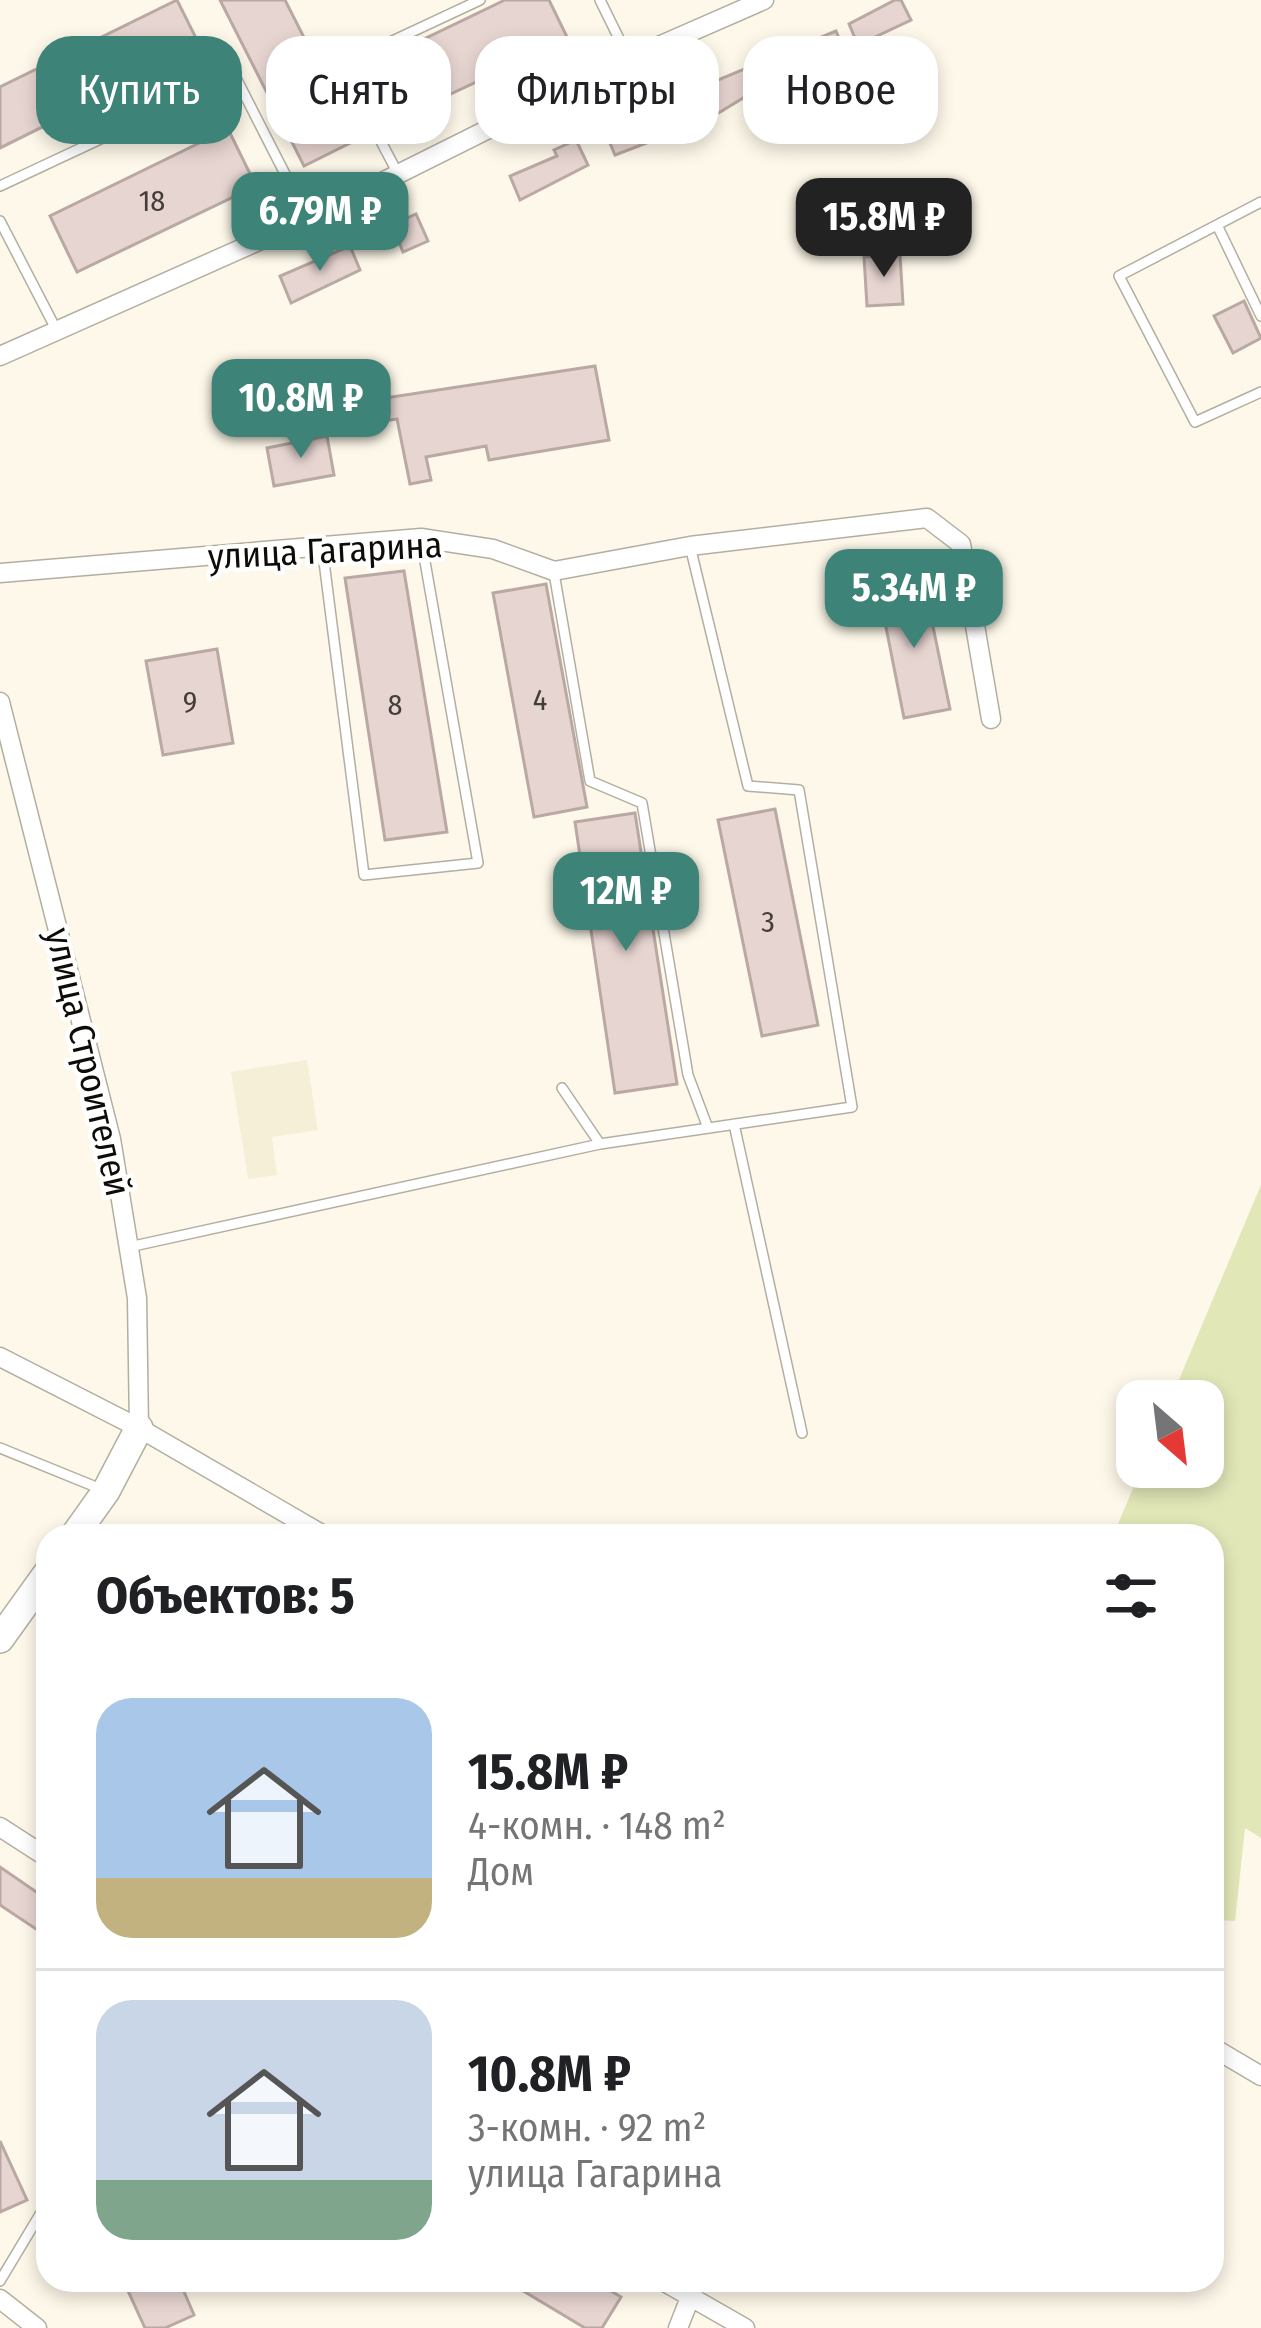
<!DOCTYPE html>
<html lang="ru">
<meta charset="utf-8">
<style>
:root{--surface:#fff;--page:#f2f2f2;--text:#202124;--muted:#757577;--line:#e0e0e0;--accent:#3e8377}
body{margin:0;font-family:"Fira Sans Condensed",sans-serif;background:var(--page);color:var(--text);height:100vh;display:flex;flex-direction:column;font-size:45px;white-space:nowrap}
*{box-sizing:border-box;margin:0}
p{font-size:39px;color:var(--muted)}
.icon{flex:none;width:66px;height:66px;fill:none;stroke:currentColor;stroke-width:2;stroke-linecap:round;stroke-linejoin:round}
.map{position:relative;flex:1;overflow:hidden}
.panel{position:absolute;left:36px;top:1524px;width:1188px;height:768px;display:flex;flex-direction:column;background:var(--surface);border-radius:36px;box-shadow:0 6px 18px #0003}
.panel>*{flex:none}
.hud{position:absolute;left:36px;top:36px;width:1191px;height:108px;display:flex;gap:24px}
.needle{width:78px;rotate:152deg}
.tools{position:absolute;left:1116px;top:1380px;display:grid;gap:24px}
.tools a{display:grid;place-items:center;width:108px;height:108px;border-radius:24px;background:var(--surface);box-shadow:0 6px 18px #0003;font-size:60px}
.price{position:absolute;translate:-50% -102px;padding:0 27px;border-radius:24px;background:var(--accent);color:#fff;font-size:39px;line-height:78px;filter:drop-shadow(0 3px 6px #0008)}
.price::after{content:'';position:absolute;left:50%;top:72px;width:36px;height:27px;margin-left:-18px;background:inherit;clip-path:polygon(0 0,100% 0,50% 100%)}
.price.selected{background:#222;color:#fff}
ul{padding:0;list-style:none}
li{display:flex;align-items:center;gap:36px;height:300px;padding:0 60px}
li+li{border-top:3px solid var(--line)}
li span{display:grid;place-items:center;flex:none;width:336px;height:240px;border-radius:36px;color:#555}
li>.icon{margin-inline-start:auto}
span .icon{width:144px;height:144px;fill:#fffc;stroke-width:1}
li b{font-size:51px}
h2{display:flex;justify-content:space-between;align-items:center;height:144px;padding:0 60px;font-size:51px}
.tag{padding:0 42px;border-radius:36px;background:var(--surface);box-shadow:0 6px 18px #0003;font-size:42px;line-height:108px}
.tag.selected{background:var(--accent);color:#fff}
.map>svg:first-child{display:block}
</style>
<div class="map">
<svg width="1261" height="2328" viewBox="0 0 1261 2328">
<rect width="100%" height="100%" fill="#fdf8e9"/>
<!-- built -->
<path fill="#f6efd8" d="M307 1060 318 1130 272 1137 277 1175 248 1179 231 1072Z"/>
<!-- green -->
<path fill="#e1e7b7" d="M1261 1185V1838L1245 1828 1235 1921 1212 1920V1536H1113L1142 1467H1203V1401H1170Z"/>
<!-- building -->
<path fill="#e7d5d1" stroke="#b9a8a4" stroke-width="3" d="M177 0 201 48 0 148V87Z
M220 0H285L356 140 304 166Z
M505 0H549L568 39 393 121 366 67Z
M895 0H901L911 20 858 45 849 24Z
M836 31 839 38 766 73 771 81 702 123 689 92Z
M662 107 673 133 615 155 604 129Z
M228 129 256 186 77 272 50 216Z
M576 140 588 165 520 200 510 176 557 156 554 150Z
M416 214 428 241 403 252 392 225Z
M350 246 360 270 291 303 280 276Z
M900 255 903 304 867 306 864 257Z
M1244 301 1261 338 1233 353 1214 316Z
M595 366 609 440 489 460 486 446 426 457 431 480 410 484 397 419 362 424 359 402Z
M327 436 334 475 274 486 267 448Z
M404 571 447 832 385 840 345 578Z
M924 583 950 709 904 718 879 592Z
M546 584 587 807 534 817 493 593Z
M217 649 233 743 163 755 146 661Z
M775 809 818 1025 762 1036 718 820Z
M635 813 677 1084 615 1093 575 822Z
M0 1867 48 1900V1937L0 1905Z
M0 2141 27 2200 0 2212Z
M123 2280H179L194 2315 165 2328H145Z
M505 2280H593L621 2297 602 2328H585Z"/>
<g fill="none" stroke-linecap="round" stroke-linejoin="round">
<!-- lane casing -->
<g stroke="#b3afa0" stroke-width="12">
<path id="lane" d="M600 0 629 59
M397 172 341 65 480 0
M0 186 235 76 308 219
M1261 202 1119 276 1195 422 1261 392
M0 221 57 331
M1218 227 1261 316
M322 546 364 875 478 863 421 539
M554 573 590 781 642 803 688 1075 708 1128
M562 1088 600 1144 852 1107 799 790 748 786 690 546
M734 1124 802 1433
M129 1247 600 1144
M0 1448 101 1489
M0 2281 48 2201"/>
</g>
<!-- street casing -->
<g stroke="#b3afa0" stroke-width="21">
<path id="street" d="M0 356 308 219 629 59 764 0
M0 573 421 538 493 549 554 571 690 546 927 518 961 544 991 719
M0 702 111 1139 137 1298 139 1428
M0 1357 139 1428 325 1536
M0 1827 48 1858
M1212 2047 1261 2076
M661 2280 745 2328
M0 2299 37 2328
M678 2328 697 2280"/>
</g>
<!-- secondary casing -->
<g stroke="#b3afa0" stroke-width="30">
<path id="secondary" d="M74 1536 106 1491 139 1428
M0 1639 48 1572"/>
</g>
<!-- lane -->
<use href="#lane" stroke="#fff" stroke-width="9"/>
<!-- street -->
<use href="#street" stroke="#fff" stroke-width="18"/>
<!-- secondary -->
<use href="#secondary" stroke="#fff" stroke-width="27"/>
</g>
<g text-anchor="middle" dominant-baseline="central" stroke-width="9" stroke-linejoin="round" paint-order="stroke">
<!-- number labels -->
<g font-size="30" fill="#443e3a">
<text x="152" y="201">18</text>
<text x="540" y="700">4</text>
<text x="190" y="702">9</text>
<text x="395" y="705">8</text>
<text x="768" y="922">3</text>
</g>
<!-- street labels -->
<g font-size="36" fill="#0e0c07" stroke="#fff">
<text transform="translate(325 551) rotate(-3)">улица Гагарина</text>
<text transform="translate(88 1062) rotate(77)">улица Строителей</text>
</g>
</g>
</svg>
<div class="tools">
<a><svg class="needle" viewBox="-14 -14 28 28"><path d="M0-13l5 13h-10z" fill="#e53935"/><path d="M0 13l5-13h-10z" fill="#757577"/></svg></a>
</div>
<b class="price" style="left:320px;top:274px">6.79M ₽</b>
<b class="price selected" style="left:884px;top:280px">15.8M ₽</b>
<b class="price" style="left:301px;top:461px">10.8M ₽</b>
<b class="price" style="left:914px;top:651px">5.34M ₽</b>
<b class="price" style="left:626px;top:954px">12M ₽</b>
<div class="hud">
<a class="tag selected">Купить</a>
<a class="tag">Снять</a>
<a class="tag">Фильтры</a>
<a class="tag">Новое</a>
</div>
<section class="panel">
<h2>Объектов: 5<svg class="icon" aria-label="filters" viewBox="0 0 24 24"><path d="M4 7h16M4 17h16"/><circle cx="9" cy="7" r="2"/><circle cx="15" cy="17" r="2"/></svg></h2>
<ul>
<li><span style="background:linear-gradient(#a9c7e8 75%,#c2b280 0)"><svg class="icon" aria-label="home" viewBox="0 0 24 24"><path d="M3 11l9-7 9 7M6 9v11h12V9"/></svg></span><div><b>15.8M ₽</b><p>4-комн. · 148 m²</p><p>Дом</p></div></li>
<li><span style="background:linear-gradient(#c9d6e8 75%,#7fa58c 0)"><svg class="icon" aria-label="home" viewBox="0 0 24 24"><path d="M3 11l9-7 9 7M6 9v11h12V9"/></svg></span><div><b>10.8M ₽</b><p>3-комн. · 92 m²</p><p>улица Гагарина</p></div></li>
</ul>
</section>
</div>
